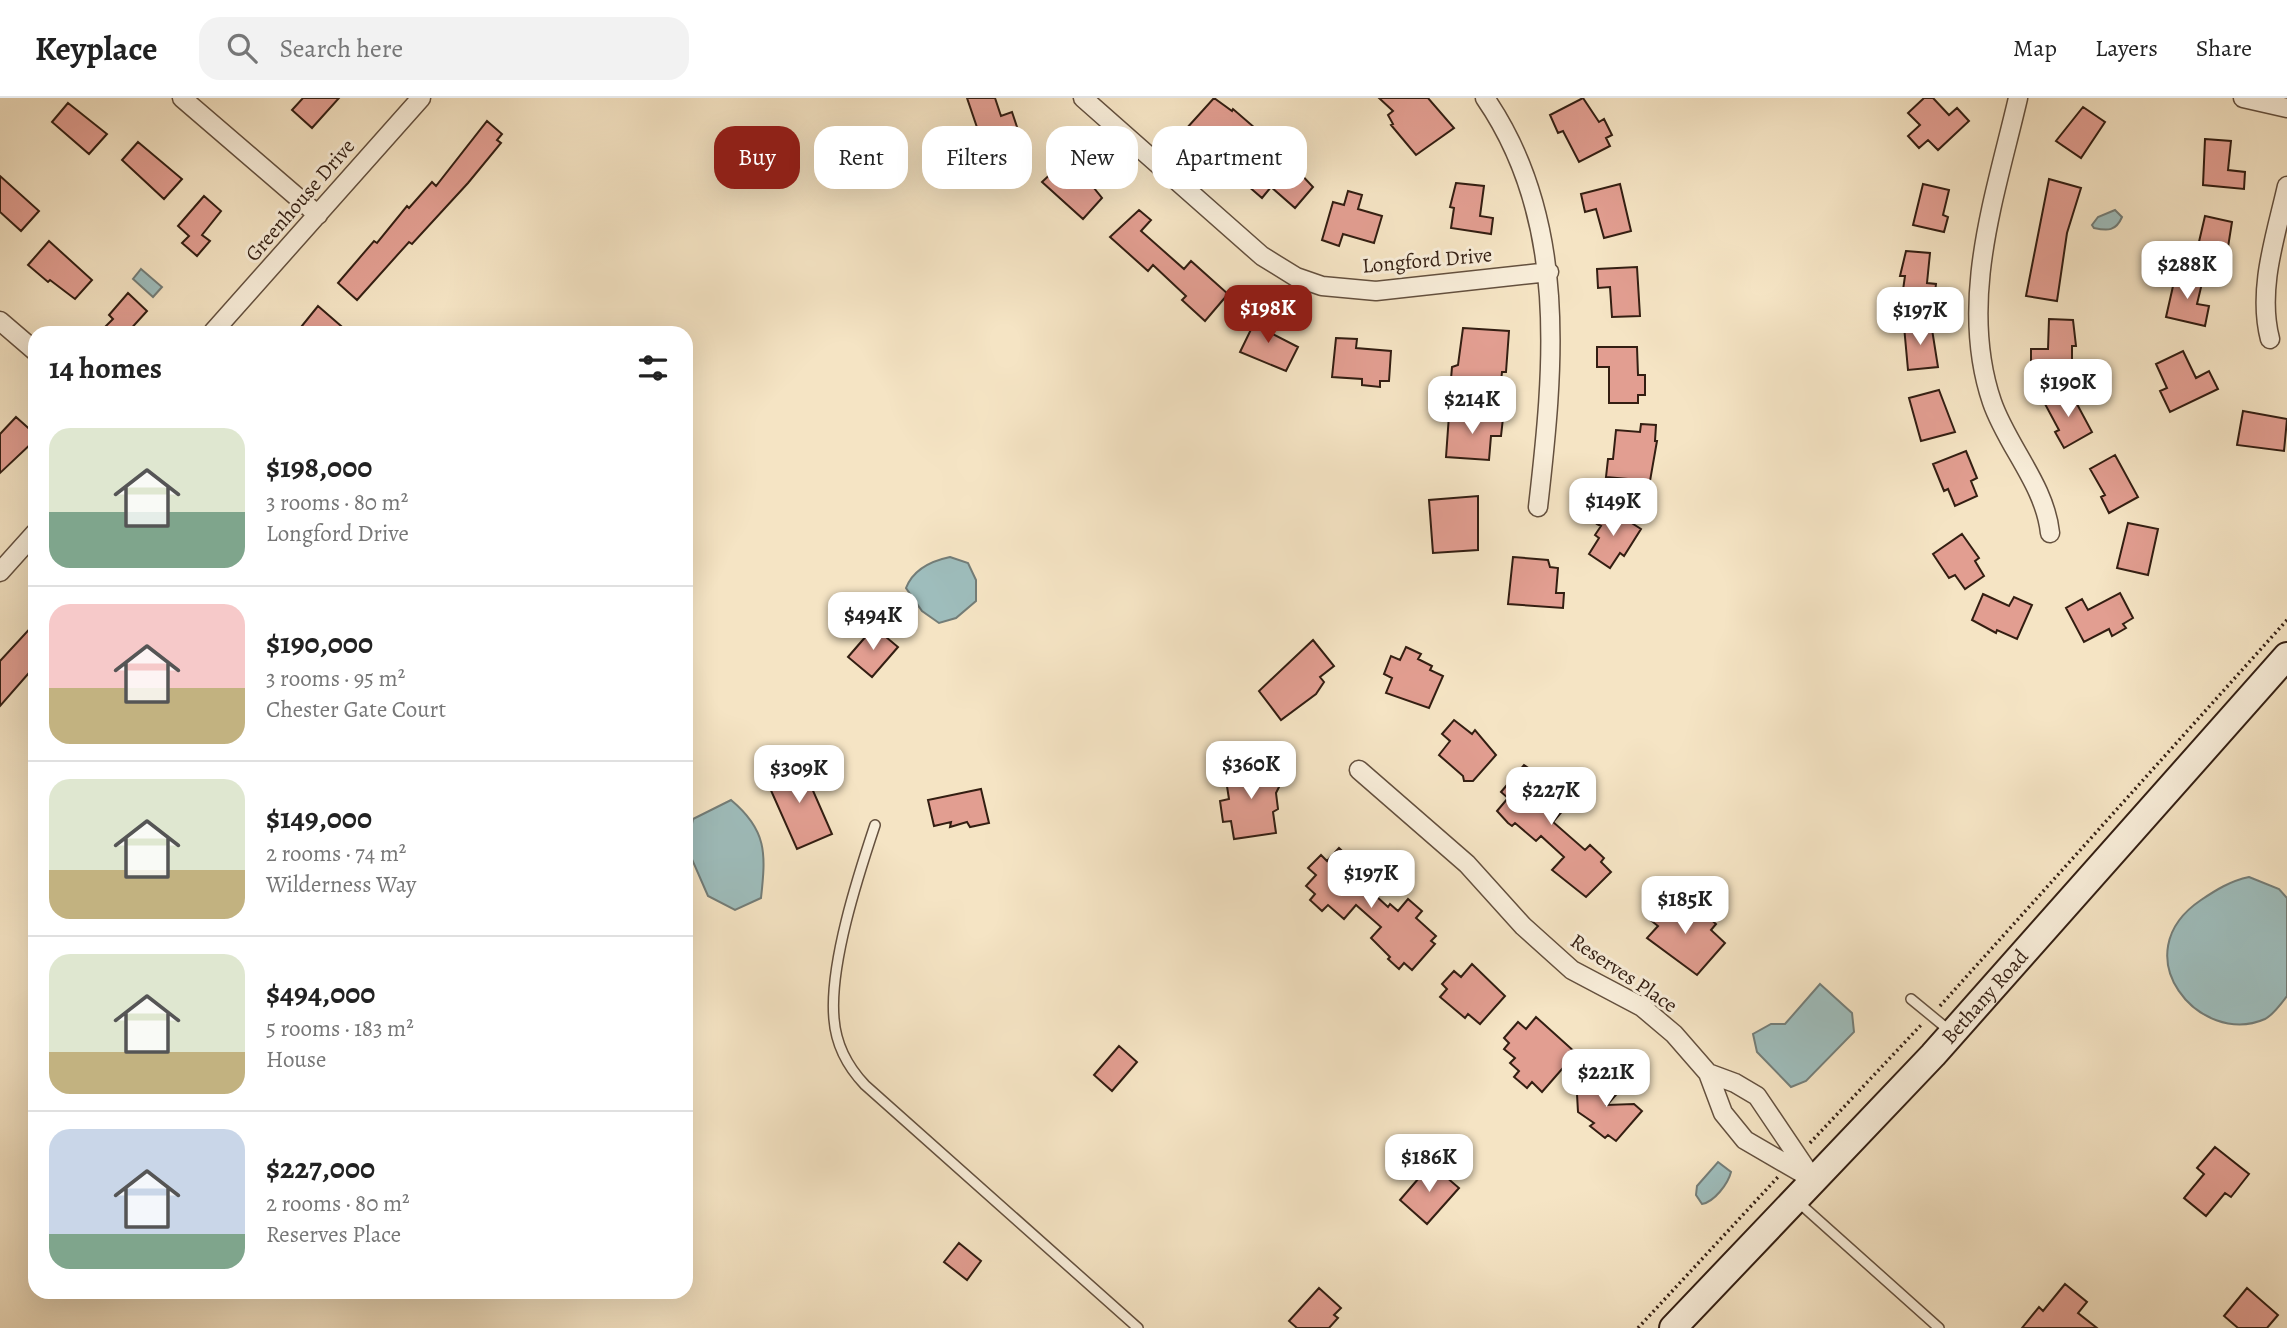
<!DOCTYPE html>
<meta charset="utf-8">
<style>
:root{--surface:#fff;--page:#f2f2f2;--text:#222;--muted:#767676;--line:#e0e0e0;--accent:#8f2418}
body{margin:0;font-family:Alegreya,serif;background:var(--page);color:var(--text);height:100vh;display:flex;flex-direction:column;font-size:26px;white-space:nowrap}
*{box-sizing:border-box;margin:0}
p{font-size:23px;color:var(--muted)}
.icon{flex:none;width:38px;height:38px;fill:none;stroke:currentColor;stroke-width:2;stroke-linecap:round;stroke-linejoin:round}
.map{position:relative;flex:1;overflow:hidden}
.sheet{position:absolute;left:28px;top:228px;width:665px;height:973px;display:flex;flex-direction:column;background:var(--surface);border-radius:21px;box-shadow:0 7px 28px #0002}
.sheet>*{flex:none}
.hud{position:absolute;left:714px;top:28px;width:665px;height:63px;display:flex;gap:14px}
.price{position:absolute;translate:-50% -60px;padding:0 16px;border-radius:14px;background:#fff;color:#222;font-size:23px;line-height:46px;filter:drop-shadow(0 2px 4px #0008)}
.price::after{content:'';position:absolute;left:50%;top:42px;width:21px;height:16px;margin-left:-10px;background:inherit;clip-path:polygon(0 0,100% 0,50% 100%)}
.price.current{background:var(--accent);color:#fff}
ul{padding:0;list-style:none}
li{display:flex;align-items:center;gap:21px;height:175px;padding:0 21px}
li+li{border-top:2px solid var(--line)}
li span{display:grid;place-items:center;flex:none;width:196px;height:140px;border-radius:21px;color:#555}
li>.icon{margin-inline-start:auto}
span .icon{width:84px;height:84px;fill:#fffc;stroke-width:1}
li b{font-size:30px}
h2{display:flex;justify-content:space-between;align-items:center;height:84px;padding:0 21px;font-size:30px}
.pill{padding:0 24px;border-radius:21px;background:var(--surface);box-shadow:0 7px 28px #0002;font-size:24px;line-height:63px}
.pill.current{background:var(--accent);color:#fff}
header{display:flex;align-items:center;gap:42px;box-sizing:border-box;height:98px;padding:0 35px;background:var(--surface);border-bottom:2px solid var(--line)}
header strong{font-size:33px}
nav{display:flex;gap:38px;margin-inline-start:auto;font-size:24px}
.search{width:490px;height:63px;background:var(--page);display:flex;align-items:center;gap:18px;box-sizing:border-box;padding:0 24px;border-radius:21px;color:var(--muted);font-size:26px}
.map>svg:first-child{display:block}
</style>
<header>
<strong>Keyplace</strong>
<div class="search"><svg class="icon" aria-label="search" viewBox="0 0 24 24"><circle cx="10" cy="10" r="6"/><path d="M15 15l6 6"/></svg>Search here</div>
<nav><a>Map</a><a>Layers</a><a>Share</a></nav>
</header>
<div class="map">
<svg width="2287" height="1230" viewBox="0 0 2287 1230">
<rect width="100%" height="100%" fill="#f5e4c4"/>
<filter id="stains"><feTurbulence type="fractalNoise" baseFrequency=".00286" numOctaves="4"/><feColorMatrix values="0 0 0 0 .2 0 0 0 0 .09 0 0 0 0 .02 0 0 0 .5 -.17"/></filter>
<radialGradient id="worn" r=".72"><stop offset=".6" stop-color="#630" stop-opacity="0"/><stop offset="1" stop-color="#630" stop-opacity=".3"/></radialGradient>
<!-- water -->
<path fill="#9ebdbc" stroke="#737d78" stroke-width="2" d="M2115 112 2122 119C2116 133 2108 133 2094 130L2092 127 2098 119Z
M141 171 162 189 153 199 133 181Z
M950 459 968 465 976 482V503L956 520 939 525 922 513 906 490C913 472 931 463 950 459Z
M731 702C767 732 766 755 761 800L735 812 708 798 687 750 693 721Z
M2249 779 2279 791 2287 800V898C2281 906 2273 917 2265 921 2200 950 2121 856 2201 802 2216 792 2230 783 2249 779Z
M1820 886 1852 915 1854 934 1806 983 1791 989 1757 954 1753 936 1771 926H1785Z
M1718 1064 1731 1074C1728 1086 1714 1104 1702 1106L1696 1097 1697 1088Z"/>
<!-- building -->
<path fill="#e29e91" stroke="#331e12" stroke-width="2" d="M303 0H339L312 30 292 12Z
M967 0H995L1001 18 1012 14 1018 32 982 44Z
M1214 0 1232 13 1233 11 1255 30 1226 62 1204 42 1201 45 1186 31Z
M1379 0H1428L1454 30 1416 57 1391 27 1393 26 1388 17 1393 13Z
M1583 0 1599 24 1604 21 1612 37 1606 40 1610 48 1579 64 1563 33 1558 35 1550 17Z
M1924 0H1933L1949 17 1957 10 1969 23 1938 52 1928 42 1919 50 1908 38 1920 27 1908 15Z
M68 5 107 36 89 56 52 24Z
M2083 9 2105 24 2081 60 2056 43Z
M487 23 502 36 497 42 501 45 468 85 412 146 409 144 357 202 338 185 374 143 377 145 407 108 409 110 432 84 436 88Z
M2205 41 2231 43 2228 72 2245 74 2244 91 2203 87Z
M138 44 182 81 164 101 122 62Z
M1289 49 1304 63 1296 71 1313 89 1295 110 1271 89 1262 100 1248 88 1275 58 1279 61Z
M1074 54 1090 68 1087 72 1095 79 1090 85 1102 100 1083 121 1042 84Z
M0 78 39 113 21 133 0 114Z
M2049 81 2081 90 2067 135 2057 203 2026 198Z
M1456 85 1484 88 1480 118 1493 120 1491 136 1451 130 1454 110 1450 109Z
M1620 86 1631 133 1604 140 1596 111 1585 114 1581 96Z
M1923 86 1949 92 1943 117 1948 119 1944 134 1913 127Z
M1348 93 1362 97 1358 111 1382 118 1374 145 1343 136 1339 148 1322 142 1333 104 1344 107Z
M204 98 221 113 202 137 210 143 197 158 182 145 189 138 178 128Z
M1139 112 1151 122 1141 133 1184 171 1191 163 1228 196 1205 223 1182 202 1186 198 1153 167 1148 173 1110 139Z
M2205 118 2232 124 2225 168 2195 161Z
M49 143 92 182 75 201 50 182 48 184 28 167Z
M1906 153 1930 155 1927 185 1936 186 1934 202 1902 199 1905 178H1900Z
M1637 169 1640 218 1612 219 1610 189 1598 190 1597 171Z
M2176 175 2203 181 2197 206 2209 208 2205 228 2166 219Z
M128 195 147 213 128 234H100L113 221 109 217Z
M318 208 348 234H297Z
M1259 215 1275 222 1269 234 1298 249 1286 273 1240 254Z
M2049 221 2073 222 2076 248H2072V268H2031V251H2048Z
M1931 225 1938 269 1908 272 1904 228Z
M1463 230 1509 233 1506 274H1502L1501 284 1451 281 1452 269 1458 267Z
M1336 240 1357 241 1356 250 1391 253 1389 283H1380V289L1362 287V281L1332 279Z
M1597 249H1637L1638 277H1645V297H1638V305H1609V269H1597Z
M2183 253 2196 280 2209 273 2218 291 2170 314 2160 293 2167 290 2156 266Z
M1939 292 1955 334 1921 343 1909 300Z
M2070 293 2092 334 2064 350 2055 334 2059 332 2045 306Z
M2243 313 2287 321 2284 353 2237 347Z
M1449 317 1503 320 1501 338H1491L1489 362 1446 359Z
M16 319 35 336V342L0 375V336Z
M1641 326 1656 327 1655 343H1657L1650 383 1606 379 1608 361H1613L1616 332 1640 334Z
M1966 353 1977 380 1971 383 1977 398 1955 408 1948 391 1944 393 1933 366Z
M2115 357 2138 399 2109 415 2101 399 2105 397 2090 371Z
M1478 398V452L1433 455 1429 402Z
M1608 410 1641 431 1624 458 1620 455 1610 470 1589 456 1599 440 1595 437 1601 428 1597 426Z
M2128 425 2158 431 2148 477 2117 470Z
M1962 436 1979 460 1975 463 1984 478 1965 491 1955 477 1949 480 1933 456Z
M1513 459 1548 462 1550 469 1558 470 1556 495H1564L1563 510 1508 506Z
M2120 495 2133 520 2123 526 2126 530 2112 538 2109 531 2084 544 2066 510 2082 501 2088 512Z
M1983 496 2009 508 2014 499 2032 507 2017 541 1997 532 1996 535 1972 522Z
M35 525V568L0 608V563Z
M874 529 898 549 872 579 848 559Z
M1313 542 1334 568 1320 579 1324 584 1316 596 1281 622 1259 593Z
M1406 549 1421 556 1418 561 1432 568 1430 572 1443 578 1429 610 1386 595 1392 580 1384 576 1391 558 1400 562Z
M1454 622 1472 636 1475 632 1496 657 1473 683H1464L1463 678 1439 657 1450 643 1442 636Z
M800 663 832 736 797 751 765 679Z
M1255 663 1256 675 1276 672 1279 689 1276 695 1278 711 1273 714 1276 735 1234 741 1231 723 1223 724 1220 703 1229 701 1226 682 1238 665Z
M1524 667 1548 683 1552 678 1564 689 1560 694 1571 703 1553 724 1585 752 1590 747 1604 760 1601 764 1611 774 1586 799 1552 772 1564 759 1541 738 1536 743 1515 725 1512 728 1508 725 1497 713 1508 700 1501 694Z
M981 691 989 725 970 729 967 724 950 729 951 724 934 728 928 702Z
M1339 750 1353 763 1347 770 1352 776 1388 809 1390 806 1398 813 1408 801 1422 813 1416 820 1436 838 1431 843 1435 846 1412 872 1404 865 1399 871 1388 861 1390 859 1371 840 1381 829 1356 807 1344 821 1328 807 1322 813 1310 802 1315 796 1306 788 1316 777 1308 770 1321 757 1327 763Z
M1661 805H1680L1694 818 1700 812 1716 826 1711 832 1725 845 1697 877 1647 840 1658 828 1648 820Z
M1472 866 1505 898 1480 926 1468 916 1465 920 1440 899 1447 891 1442 886 1454 873 1461 879Z
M1536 919 1576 955 1542 994 1532 984 1527 990 1514 979 1519 973 1510 965 1515 960 1504 951 1509 945 1504 940 1518 924 1526 931Z
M1119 948 1137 964 1112 993 1094 977Z
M1606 978 1621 991 1607 1007 1634 1006 1642 1013 1616 1043 1608 1037 1605 1040 1590 1028 1594 1025 1578 1014 1577 996 1587 984 1595 991Z
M2215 1049 2249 1076 2231 1099 2225 1095 2206 1118 2184 1100 2204 1076 2197 1070Z
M1431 1066 1459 1090 1427 1126 1400 1102Z
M959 1145 981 1163 967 1182 944 1164Z
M2065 1186 2087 1204 2078 1215 2097 1230H2022L2039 1209 2043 1213Z
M1319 1190 1341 1210 1334 1217 1338 1220 1329 1230H1297L1289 1223Z
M2247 1190 2278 1217 2267 1230H2238L2224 1218Z"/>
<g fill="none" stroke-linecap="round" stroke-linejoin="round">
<!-- service casing -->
<g stroke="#64503e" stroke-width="12">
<path id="service" d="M875 727C858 778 829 867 834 921 836 947 847 968 865 987L1138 1230
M1911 901 1950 933
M1797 1103 1939 1230"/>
</g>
<!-- minor casing -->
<g stroke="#64503e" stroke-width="21">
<path id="minor" d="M182 0 318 117
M1083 0 1262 158 1296 179 1322 188 1376 193 1549 174
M1485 0C1569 122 1554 270 1538 409
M2018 0C1995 99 1958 204 1992 304 2007 348 2045 387 2050 435
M2243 0 2287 10
M0 223 35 253
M213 234 421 0
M2270 241C2257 191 2276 137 2287 88
M0 474 35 435
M1359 672 1467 766 1523 828 1572 872 1642 909 1674 936 1708 975 1723 1015 1745 1042 1814 1082
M1708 975 1735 985 1757 998 1813 1081"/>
</g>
<!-- secondary casing -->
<g stroke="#331e12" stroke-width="30">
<g id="secondary">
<path id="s1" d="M1673 1230 1933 957 2287 558"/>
</g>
</g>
<!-- path -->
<path stroke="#331e12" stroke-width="3.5" stroke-dasharray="2 3.5" stroke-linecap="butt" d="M1940 908 2287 522
M1810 1045 1922 926
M1638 1230 1778 1079"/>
<!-- service -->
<use href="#service" stroke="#f8edd9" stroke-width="9"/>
<!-- minor -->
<use href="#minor" stroke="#f8edd9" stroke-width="18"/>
<!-- secondary -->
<use href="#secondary" stroke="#f8edd9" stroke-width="26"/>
</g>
<g text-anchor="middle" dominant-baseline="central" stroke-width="6" stroke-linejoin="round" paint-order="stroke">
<!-- street labels -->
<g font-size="21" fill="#331e12" stroke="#f8edd9">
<text transform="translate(300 102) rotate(-49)">Greenhouse Drive</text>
<text transform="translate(1427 162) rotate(-5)">Longford Drive</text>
<text transform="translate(1624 875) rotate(34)">Reserves Place</text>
<text stroke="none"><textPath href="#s1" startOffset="455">Bethany Road</textPath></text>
</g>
</g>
<rect width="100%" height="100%" filter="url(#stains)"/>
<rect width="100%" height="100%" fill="url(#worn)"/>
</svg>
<b class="price" style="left:2187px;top:203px">$288K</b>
<b class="price current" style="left:1268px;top:247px">$198K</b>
<b class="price" style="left:1920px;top:249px">$197K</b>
<b class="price" style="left:2068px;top:321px">$190K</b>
<b class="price" style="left:1472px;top:338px">$214K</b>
<b class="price" style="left:1613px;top:440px">$149K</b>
<b class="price" style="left:873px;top:554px">$494K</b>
<b class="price" style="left:1251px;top:703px">$360K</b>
<b class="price" style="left:799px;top:707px">$309K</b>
<b class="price" style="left:1551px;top:729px">$227K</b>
<b class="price" style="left:1371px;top:812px">$197K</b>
<b class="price" style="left:1685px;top:838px">$185K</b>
<b class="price" style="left:1606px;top:1011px">$221K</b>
<b class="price" style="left:1429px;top:1096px">$186K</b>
<div class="hud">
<a class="pill current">Buy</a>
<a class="pill">Rent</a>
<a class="pill">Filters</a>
<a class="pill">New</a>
<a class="pill">Apartment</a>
</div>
<section class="sheet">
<h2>14 homes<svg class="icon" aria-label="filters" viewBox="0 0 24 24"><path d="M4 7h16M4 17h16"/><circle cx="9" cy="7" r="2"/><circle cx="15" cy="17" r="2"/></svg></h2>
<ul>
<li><span style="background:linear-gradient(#dfe7d0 60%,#7fa58c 0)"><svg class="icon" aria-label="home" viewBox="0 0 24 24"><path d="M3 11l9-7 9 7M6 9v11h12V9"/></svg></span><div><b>$198,000</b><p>3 rooms · 80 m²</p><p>Longford Drive</p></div></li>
<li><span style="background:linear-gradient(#f6c9c9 60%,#c2b280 0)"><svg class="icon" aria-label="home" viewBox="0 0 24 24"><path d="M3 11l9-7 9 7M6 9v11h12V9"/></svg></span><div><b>$190,000</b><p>3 rooms · 95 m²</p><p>Chester Gate Court</p></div></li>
<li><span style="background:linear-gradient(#dfe7d0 65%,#c2b280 0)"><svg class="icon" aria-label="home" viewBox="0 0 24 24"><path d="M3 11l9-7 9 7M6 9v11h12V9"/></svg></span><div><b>$149,000</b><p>2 rooms · 74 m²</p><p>Wilderness Way</p></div></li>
<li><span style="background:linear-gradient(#dfe7d0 70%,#c2b280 0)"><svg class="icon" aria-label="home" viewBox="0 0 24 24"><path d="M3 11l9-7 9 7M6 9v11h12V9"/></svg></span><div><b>$494,000</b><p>5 rooms · 183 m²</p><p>House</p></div></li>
<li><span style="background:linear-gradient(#c9d6e8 75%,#7fa58c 0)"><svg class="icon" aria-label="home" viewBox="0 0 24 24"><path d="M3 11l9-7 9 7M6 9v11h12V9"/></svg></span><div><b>$227,000</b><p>2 rooms · 80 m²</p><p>Reserves Place</p></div></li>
</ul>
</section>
</div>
